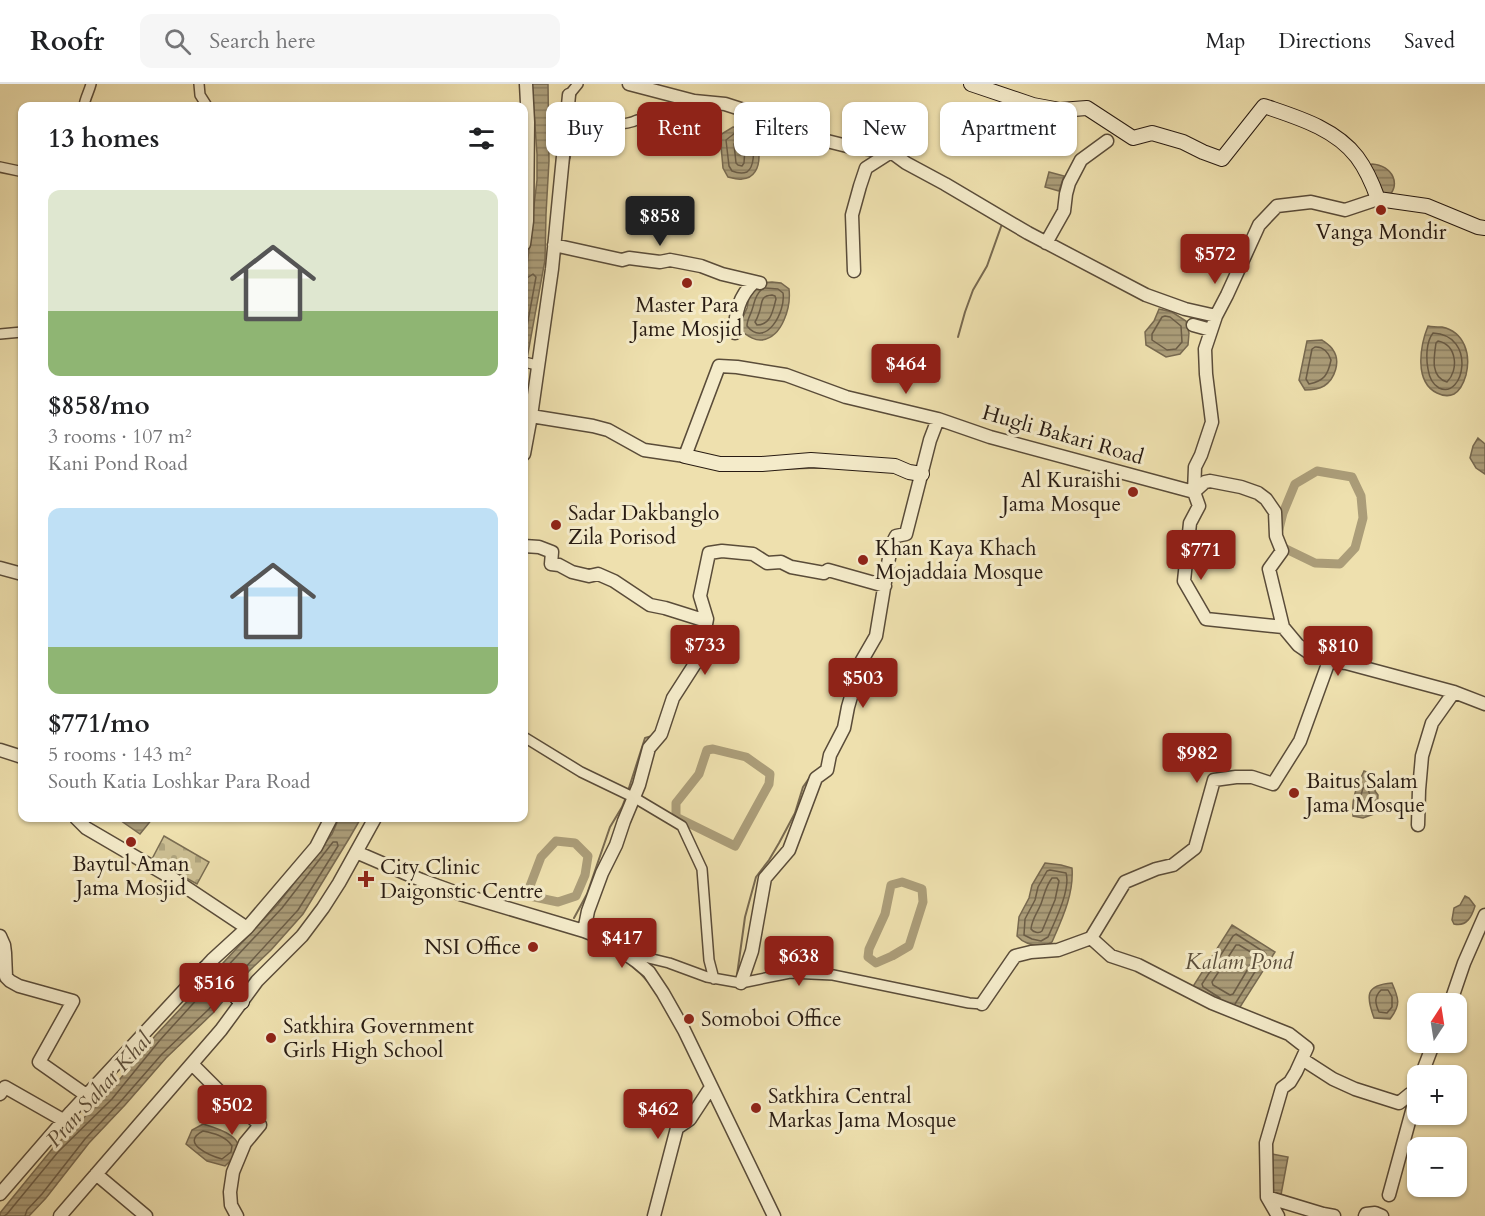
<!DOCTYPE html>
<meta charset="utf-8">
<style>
:root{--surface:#fff;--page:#f6f6f6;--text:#202124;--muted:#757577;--line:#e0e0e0;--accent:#8f2418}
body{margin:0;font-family:Cardo,serif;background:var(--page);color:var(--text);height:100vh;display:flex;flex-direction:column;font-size:22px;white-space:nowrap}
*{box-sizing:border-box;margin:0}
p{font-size:20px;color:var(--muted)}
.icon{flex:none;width:33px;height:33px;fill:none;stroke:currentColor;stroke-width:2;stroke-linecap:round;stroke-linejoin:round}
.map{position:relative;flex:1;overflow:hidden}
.side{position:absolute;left:18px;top:18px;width:510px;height:720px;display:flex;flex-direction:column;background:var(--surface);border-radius:12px;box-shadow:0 2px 4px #0004}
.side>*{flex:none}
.guide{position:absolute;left:546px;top:18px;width:570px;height:54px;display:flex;gap:12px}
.needle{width:39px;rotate:12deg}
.controls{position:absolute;left:1407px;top:909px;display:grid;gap:12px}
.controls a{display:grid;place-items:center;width:60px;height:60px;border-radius:12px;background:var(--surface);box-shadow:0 2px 4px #0004;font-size:30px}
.price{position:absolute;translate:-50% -51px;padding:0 14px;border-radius:6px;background:var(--accent);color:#fff;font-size:20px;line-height:39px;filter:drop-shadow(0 2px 3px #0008)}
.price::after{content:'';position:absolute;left:50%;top:36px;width:18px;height:14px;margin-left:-9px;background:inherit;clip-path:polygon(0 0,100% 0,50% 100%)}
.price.selected{background:#222;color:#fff}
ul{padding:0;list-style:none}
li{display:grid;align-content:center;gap:12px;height:318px;padding:0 30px}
li span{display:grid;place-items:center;height:186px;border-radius:12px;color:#555}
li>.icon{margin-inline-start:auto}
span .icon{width:108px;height:108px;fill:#fffc;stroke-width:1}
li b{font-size:26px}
h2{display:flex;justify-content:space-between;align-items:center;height:72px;padding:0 30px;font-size:26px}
.pill{padding:0 21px;border-radius:12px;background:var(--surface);box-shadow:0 2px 4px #0004;font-size:21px;line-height:54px}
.pill.selected{background:var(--accent);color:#fff}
header{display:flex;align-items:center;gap:36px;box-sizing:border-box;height:84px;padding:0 30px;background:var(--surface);border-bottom:2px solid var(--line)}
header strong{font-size:28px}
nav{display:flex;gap:33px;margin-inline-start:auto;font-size:21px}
.search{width:420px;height:54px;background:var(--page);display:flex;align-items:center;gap:15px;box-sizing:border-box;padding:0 21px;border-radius:12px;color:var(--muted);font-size:22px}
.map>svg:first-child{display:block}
</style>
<header>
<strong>Roofr</strong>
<div class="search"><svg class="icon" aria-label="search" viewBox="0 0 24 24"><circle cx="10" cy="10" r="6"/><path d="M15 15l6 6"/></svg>Search here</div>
<nav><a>Map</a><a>Directions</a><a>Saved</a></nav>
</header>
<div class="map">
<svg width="1485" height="1132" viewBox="0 0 1485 1132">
<defs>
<pattern id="cemetery-stones" width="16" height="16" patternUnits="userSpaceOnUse" patternTransform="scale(1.5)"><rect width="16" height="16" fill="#ccbf93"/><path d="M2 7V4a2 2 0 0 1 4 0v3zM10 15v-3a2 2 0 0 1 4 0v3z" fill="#afa47e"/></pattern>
<pattern id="water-rules" width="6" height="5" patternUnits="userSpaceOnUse" patternTransform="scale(1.5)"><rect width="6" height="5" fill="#ab9d79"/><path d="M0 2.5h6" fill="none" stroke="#8b7f62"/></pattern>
</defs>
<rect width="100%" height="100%" fill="#eee0ae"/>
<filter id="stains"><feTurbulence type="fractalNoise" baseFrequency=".00333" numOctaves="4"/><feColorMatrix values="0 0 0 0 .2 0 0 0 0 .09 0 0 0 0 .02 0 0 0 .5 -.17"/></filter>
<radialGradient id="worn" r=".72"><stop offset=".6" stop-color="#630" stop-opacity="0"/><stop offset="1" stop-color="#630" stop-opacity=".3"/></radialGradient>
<!-- cemetery -->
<path fill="url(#cemetery-stones)" stroke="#7a6d52" stroke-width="1.5" d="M164 752 209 778 197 800 152 775Z"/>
<!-- water -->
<path fill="url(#water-rules)" stroke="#776950" stroke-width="1.5" d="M532 0H548L549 77 546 130 545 176 524 291V208L537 96V70Z
M733 43C736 43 740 43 743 44 763 51 766 94 742 95 738 96 732 94 728 93L723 84 720 51Z
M1372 80C1392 81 1403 101 1386 115L1368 82Z
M1049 88 1064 92 1059 107 1045 103Z
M772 198 781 199 789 205C791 222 783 253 762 256 754 257 747 251 741 247V237L747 224 749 213 760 199Z
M1159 225 1172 228 1186 237 1189 249 1188 261 1180 270 1166 273 1146 261 1145 248 1154 237Z
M1428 242C1433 243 1438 243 1442 243 1465 248 1471 271 1466 291 1464 298 1461 306 1454 310 1448 313 1443 312 1437 309 1414 298 1420 262 1428 242Z
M1322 256C1326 259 1331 262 1333 266 1341 277 1335 295 1324 302 1319 305 1310 306 1305 306L1299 296 1307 257Z
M1478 354 1485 360V390L1476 384 1470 374 1473 362Z
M1364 687 1377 692 1375 707 1378 711 1377 729 1363 734 1353 732C1351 715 1357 702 1364 687Z
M117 734H153L140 750Z
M339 734H361L350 753 303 830 271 866 249 887 213 929 166 974 125 1021 89 1059 46 1114 29 1132H0V1129L53 1064 107 1011 155 952 278 820 332 750Z
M1045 779 1061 781 1072 784C1074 810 1062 835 1052 858L1043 863C1033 861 1024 860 1017 852L1019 833 1029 814 1032 801Z
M1465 812 1469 814 1475 822C1472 832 1467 843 1454 840L1452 836 1454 824 1460 821Z
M1232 841 1275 868 1235 931 1192 904Z
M1392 899C1399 915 1401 921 1390 935L1374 934C1366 912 1365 901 1392 899Z
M203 1040C216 1044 249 1053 235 1072 233 1075 228 1079 225 1082L207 1077 186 1060 192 1046Z
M1272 1070 1288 1073 1280 1116 1264 1113Z"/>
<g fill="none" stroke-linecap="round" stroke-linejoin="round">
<!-- shore -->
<path stroke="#6a5c46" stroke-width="1.5" d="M735 49C742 50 748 53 751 60 755 67 754 83 747 88 742 90 737 89 732 87L729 82 726 56Z
M737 57 740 58 745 64 744 79 742 82 738 81 736 79 734 60Z
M524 194H527L533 190 536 193 524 259
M761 206C754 213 755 218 752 226 750 232 747 236 747 242 766 265 786 227 783 209L778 205 765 204
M772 211 775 212 776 215C773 226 771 241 757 241L755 238C757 235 758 232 759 229 763 219 759 212 772 211Z
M1165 232 1170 233 1181 242 1182 258 1176 265 1167 266 1152 256V250L1162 233Z
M1433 249C1477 251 1464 316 1439 304 1432 300 1429 292 1428 285 1426 274 1426 258 1433 249Z
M1438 257C1457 261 1459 286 1447 298 1430 293 1434 273 1436 259Z
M1315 263C1323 262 1329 269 1331 276 1328 291 1324 297 1309 300L1306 295 1312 265Z
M1365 703 1368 704C1370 716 1378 723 1361 728L1359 726 1358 722 1363 704Z
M1050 786 1066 789C1071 805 1055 837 1048 853L1041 857 1032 855 1024 851 1025 835 1035 816 1038 803 1047 787Z
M1052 794H1057L1059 797 1055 816 1042 847C1039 850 1033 848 1031 845 1032 834 1039 827 1042 817 1045 808 1046 802 1052 794Z
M1236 861H1239L1254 870 1255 873 1233 910 1230 911 1213 901 1212 898Z
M221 889 282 824 333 758H337L338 762 298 826 232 898
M1381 906H1388L1392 913V923L1387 929 1379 928C1375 919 1374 913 1381 906Z
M1220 914 1203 903 1202 900 1233 852 1236 850 1264 868 1266 870 1235 920
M203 1047C213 1049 226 1052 232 1062L231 1068 222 1075C211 1072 179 1059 203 1047Z
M4 1132 7 1130 58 1068 112 1015 160 956 210 901
M25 1132 27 1126 42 1110 85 1055 121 1017 162 970 209 925 221 911"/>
<!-- stream -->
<path stroke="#776950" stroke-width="2" d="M569 79 572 42 570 74
M958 253 965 228 973 206 987 182 1002 140
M780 385 810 384H834
M628 707 645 654 652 652
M410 785 447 799
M574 834 587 810 610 743 622 723 626 713
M622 874 641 890 651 901
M737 891 745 833 756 793 769 776 779 759 795 729 803 703 810 693"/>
<!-- canal -->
<path stroke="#ab9d79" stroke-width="9" d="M1317 387 1352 393 1361 412 1363 434 1355 464 1340 480 1315 479 1284 464 1277 453 1283 429 1295 400Z
M713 665 746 673 770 690 769 700 735 762 676 733V719L699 690 707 666Z
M556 757 575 759 588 772 585 791 576 812 558 818 525 811 530 802 541 773Z
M902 798 922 805 923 818 909 862 892 872 876 879 868 873 869 865 885 830 891 801Z"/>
<!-- minor casing -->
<g stroke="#5a4c39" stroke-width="12">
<path id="minor" d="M199 0 200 11 207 22
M569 11 578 0
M84 22C85 14 89 8 91 0
M567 35C587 37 619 45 637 36
M0 83 19 87
M0 250 22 248
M524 278 537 281
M524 653 581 688 635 714 682 742 702 785 709 876 714 895
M628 869 669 879 707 893 741 899 790 889 833 891 969 919 982 920"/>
</g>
<!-- tertiary casing -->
<g stroke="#5a4c39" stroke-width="15">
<path id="tertiary" d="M629 0 694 17 725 20 753 29 795 49 847 62 891 68 906 79 945 100 1028 149 1146 211 1185 225 1216 232
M1046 159 1064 127 1066 110 1069 99 1081 76 1107 57
M524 160 527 137 528 38 526 0
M554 161 622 176 629 174 660 178 670 176 701 182 722 190 760 199
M854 187 852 131 860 102 866 84 891 68
M1193 241 1211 246
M735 249C735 229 739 212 754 198
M531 332 593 342 608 346 644 366 685 372 719 282 737 283 786 291 846 313 938 335 990 353 1194 408
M524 370 531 332 552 185 569 11
M1194 408 1205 398 1210 397 1241 403 1258 409 1266 415 1275 428 1276 452 1282 467 1269 485 1283 543 1298 561 1311 570 1329 577 1346 579 1454 608 1485 620
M524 462 539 463 552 468 551 480 559 481 572 488 589 492 598 490 614 497 650 521 665 524 700 535H707
M0 484 22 490
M1283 543 1206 535 1184 497 1190 439 1199 422 1194 408 1195 383 1201 371 1212 338 1206 290 1205 265 1216 232 1227 211 1259 141 1277 122 1311 118 1345 126 1378 115
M0 666 22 673
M76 734 86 744 175 796 247 844
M1418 741 1419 706 1422 672 1432 639 1454 608
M356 768 421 796 460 810 584 847 604 855 636 877 649 888 663 909 684 946 774 1132
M584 847 588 827 602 789 616 761 624 737 639 701 649 664 661 650 673 614 700 572 707 535 700 512 709 469 722 467 753 470 767 479 781 478 791 483 824 489 828 486 885 502
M0 852 4 861 5 869 6 893 10 897 19 902 73 917 39 978 86 1011
M1091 854 1125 798 1156 785 1173 781 1195 764 1214 696 1236 693H1252L1273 700 1300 657 1329 577
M741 899 752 867 765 794 789 766 816 694 827 686 830 671 844 644 848 623 861 578 876 552 891 462 896 452 906 450 930 356 938 335
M982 920 1015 872 1031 868 1058 866 1091 854 1111 872 1138 881 1212 919 1289 950 1307 964 1296 988 1290 998 1282 1004 1266 1059 1267 1113 1278 1132
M1450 920 1464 879 1485 831
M1302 975 1333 995 1355 1005 1399 1019 1410 1010H1416
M192 980 229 1017 246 1028 260 1041 245 1059 233 1088 230 1108 231 1121 237 1132
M1421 992 1434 958
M0 1010 5 1003 63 1036
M96 1090 146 1132
M0 1110 71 1028 212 876 247 844 316 763 331 734
M1389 1111 1418 1005
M1267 1113 1323 1130 1334 1132
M60 1132 221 946 257 897 302 852 323 824 339 799 375 734
M654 1132 677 1044 690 1035 711 1003
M1365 1132 1366 1130 1375 1129 1382 1132"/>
</g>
<!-- secondary casing -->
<g stroke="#281b12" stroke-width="16">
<path id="secondary" d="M971 0 1033 21 1060 26 1087 24 1133 54 1152 49 1183 58 1203 68 1222 75 1264 22C1296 33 1335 44 1357 73 1366 85 1373 101 1378 115L1427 122 1478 143 1485 144
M685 372 720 380H762L811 376 895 382 909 388 922 390
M204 885 242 918"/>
</g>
<!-- minor -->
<use href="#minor" stroke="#f4ebca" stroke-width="9"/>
<!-- tertiary -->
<use href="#tertiary" stroke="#f4ebca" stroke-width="12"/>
<!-- secondary -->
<use href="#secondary" stroke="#f4ebca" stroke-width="14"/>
</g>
<!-- markers -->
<g fill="#8f2418" stroke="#f4ebca" stroke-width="2">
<circle cx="1381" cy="126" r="6"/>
<circle cx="687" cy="199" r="6"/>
<circle cx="1133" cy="408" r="6"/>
<circle cx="556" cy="441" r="6"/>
<circle cx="863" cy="476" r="6"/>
<circle cx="1294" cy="709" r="6"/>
<circle cx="131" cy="758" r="6"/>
<path d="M363 786h6v6h6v6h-6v6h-6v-6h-6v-6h6z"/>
<circle cx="533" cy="863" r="6"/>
<circle cx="689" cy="935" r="6"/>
<circle cx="271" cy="954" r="6"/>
<circle cx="756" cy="1024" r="6"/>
</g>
<g text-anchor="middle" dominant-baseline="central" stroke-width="6" stroke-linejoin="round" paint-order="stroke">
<!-- poi labels -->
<g font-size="21" fill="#281b12" stroke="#f4ebca" text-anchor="start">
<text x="1381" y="148" text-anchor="middle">Vanga Mondir</text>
<text x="687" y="221" text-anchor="middle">Master Para<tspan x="687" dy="24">Jame Mosjid</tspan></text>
<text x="1121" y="396" text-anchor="end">Al Kuraishi<tspan x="1121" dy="24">Jama Mosque</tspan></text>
<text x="568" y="429">Sadar Dakbanglo<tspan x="568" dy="24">Zila Porisod</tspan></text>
<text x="875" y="464">Khan Kaya Khach<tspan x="875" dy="24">Mojaddaia Mosque</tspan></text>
<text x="1306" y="697">Baitus Salam<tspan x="1306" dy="24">Jama Mosque</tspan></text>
<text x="131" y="780" text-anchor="middle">Baytul Aman<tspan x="131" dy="24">Jama Mosjid</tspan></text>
<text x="380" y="783">City Clinic<tspan x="380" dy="24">Daigonstic Centre</tspan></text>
<text x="521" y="863" text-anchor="end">NSI Office</text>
<text x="701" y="935">Somoboi Office</text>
<text x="283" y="942">Satkhira Government<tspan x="283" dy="24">Girls High School</tspan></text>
<text x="768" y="1012">Satkhira Central<tspan x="768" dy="24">Markas Jama Mosque</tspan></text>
</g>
<!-- street labels -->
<g font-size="21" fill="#281b12" stroke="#f4ebca">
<text transform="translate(1063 351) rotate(16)">Hugli Bakari Road</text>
</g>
<!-- water labels -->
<g font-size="22" font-style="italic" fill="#5c4f3b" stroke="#f4ebca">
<text x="1239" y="878">Kalam Pond</text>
<text transform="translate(99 1006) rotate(-48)">Pran Sahar Khal</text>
</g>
</g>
<rect width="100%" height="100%" filter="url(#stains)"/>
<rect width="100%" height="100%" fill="url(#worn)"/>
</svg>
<div class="controls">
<a><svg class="needle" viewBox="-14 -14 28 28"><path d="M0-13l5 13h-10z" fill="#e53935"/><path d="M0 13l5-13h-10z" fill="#757577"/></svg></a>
<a>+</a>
<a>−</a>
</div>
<b class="price selected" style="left:660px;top:163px">$858</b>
<b class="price" style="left:1215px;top:201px">$572</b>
<b class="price" style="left:906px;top:311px">$464</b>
<b class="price" style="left:1201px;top:497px">$771</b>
<b class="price" style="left:705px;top:592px">$733</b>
<b class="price" style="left:1338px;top:593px">$810</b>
<b class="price" style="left:863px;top:625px">$503</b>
<b class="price" style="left:1197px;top:700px">$982</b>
<b class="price" style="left:622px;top:885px">$417</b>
<b class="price" style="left:799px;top:903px">$638</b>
<b class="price" style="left:214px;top:930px">$516</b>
<b class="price" style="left:232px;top:1052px">$502</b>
<b class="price" style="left:658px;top:1056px">$462</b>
<div class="guide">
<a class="pill">Buy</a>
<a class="pill selected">Rent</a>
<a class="pill">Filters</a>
<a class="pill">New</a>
<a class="pill">Apartment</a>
</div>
<section class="side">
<h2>13 homes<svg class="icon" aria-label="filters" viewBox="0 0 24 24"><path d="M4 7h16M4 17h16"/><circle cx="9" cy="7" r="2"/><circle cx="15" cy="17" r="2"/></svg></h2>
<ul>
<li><span style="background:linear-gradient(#dfe7d0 65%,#8fb573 0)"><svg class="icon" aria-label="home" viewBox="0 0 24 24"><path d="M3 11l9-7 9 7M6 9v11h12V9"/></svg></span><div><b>$858/mo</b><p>3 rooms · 107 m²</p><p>Kani Pond Road</p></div></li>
<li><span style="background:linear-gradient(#bfe0f5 75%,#8fb573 0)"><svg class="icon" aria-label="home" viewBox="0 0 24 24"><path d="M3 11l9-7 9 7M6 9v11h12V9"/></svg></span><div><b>$771/mo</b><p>5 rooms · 143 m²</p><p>South Katia Loshkar Para Road</p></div></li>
</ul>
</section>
</div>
